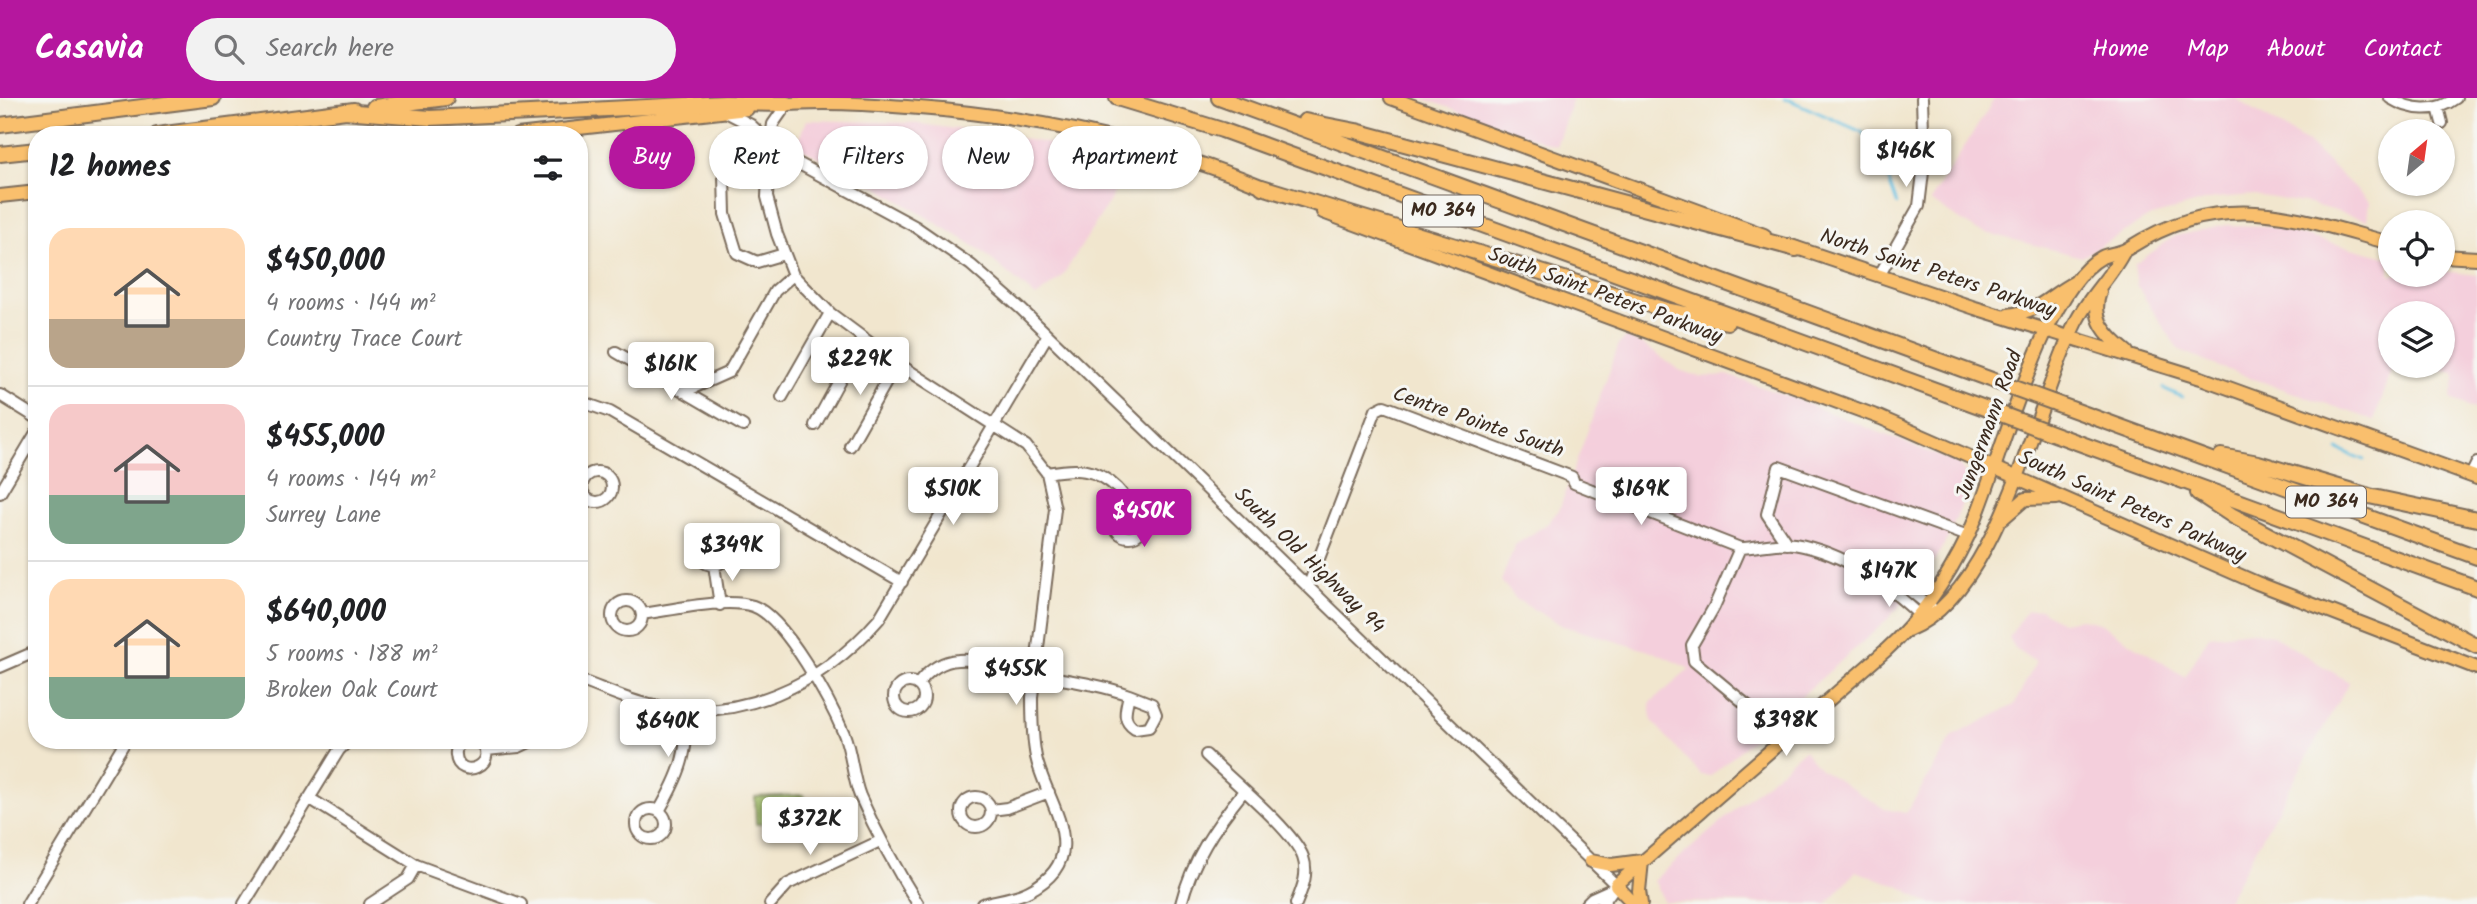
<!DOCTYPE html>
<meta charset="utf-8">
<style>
:root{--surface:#fff;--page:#f2f2f2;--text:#202124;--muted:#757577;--line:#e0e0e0;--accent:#b5179e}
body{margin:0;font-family:Kalam,sans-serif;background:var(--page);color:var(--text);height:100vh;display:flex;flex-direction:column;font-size:26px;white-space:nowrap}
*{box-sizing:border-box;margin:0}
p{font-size:23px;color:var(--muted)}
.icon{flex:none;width:38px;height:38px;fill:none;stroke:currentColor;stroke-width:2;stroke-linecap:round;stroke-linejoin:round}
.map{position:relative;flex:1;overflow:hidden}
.side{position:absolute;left:28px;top:28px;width:560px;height:623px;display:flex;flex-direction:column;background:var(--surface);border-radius:28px;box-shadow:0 2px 5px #0004}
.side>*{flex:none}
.hud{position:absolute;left:609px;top:28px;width:665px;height:63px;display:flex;gap:14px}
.needle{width:46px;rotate:29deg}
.buttons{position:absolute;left:2378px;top:21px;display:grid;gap:14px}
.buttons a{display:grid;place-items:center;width:77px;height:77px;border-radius:50%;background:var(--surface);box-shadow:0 2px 5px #0004;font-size:35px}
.price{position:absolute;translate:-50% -60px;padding:0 16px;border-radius:7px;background:#fff;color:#222;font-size:23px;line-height:46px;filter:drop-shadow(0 2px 4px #0008)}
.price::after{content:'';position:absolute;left:50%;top:42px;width:21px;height:16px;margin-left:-10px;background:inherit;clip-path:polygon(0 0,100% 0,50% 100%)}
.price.selected{background:var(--accent);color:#fff}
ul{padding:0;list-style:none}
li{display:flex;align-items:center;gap:21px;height:175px;padding:0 21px}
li+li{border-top:2px solid var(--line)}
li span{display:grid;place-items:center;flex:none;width:196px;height:140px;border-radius:21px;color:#555}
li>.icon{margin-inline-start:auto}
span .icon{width:84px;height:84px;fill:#fffc;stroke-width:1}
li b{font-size:30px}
h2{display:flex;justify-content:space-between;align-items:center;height:84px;padding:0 21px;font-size:30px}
.pill{padding:0 24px;border-radius:32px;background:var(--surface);box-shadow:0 2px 5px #0004;font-size:24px;line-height:63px}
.pill.selected{background:var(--accent);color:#fff}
header{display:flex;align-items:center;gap:42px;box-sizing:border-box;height:98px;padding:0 35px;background:var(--accent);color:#fff}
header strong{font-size:33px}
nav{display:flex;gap:38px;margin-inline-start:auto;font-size:24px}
.search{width:490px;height:63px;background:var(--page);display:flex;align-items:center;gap:18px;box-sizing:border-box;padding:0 24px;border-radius:38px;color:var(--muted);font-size:26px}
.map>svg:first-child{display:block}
</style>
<header>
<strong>Casavia</strong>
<div class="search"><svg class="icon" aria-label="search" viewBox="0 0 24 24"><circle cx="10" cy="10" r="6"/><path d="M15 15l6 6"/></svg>Search here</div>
<nav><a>Home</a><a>Map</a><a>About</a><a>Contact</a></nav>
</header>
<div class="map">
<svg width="2477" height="806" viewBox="0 0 2477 806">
<rect width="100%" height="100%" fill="#f6f6f2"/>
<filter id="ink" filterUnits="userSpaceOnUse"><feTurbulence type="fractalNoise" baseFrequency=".0143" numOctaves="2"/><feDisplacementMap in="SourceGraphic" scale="14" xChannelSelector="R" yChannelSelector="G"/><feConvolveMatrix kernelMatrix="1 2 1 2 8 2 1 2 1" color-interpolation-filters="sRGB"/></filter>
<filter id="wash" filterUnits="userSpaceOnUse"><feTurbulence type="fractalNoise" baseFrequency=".00686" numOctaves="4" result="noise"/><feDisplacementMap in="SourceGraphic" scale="28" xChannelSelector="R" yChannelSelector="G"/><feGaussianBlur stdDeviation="1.57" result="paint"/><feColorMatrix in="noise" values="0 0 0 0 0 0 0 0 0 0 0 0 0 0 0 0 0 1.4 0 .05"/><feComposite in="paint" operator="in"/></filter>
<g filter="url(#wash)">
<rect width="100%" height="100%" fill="#f1e6ce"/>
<!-- built -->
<path fill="#f4cfdc" d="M1422 0H1573L1556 48Z
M1995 0H2235L2307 44 2369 104 2367 122 2310 106 2255 97 2215 100 2149 119 2082 159 1978 133 1930 103Z
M806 22 912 25 1008 38 1119 59 1126 70 1111 101 1062 179 1036 199 979 151 877 89 804 52 797 46Z
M2227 127 2266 128 2390 160V177H2443V173L2477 177V312L2451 301 2456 276 2430 268H2443V215H2390V268H2394L2374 322 2219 269 2178 251 2137 188 2134 167 2175 138Z
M1626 239 1642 246 1679 272 1701 279 1727 277 1790 299 1959 366 1971 384 1948 440 1919 487 1884 525 1711 678 1701 677 1652 623 1650 605 1690 571 1656 555 1563 528 1517 502 1501 483 1515 447 1547 426 1559 412 1619 246Z
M2040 511 2061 524 2081 521 2100 525 2185 579 2209 538 2251 533 2272 537 2349 584 2225 806H1930L1899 788 1856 773 1827 806 1664 804 1654 782 1804 652 1820 671 1885 711 1906 715 1953 638 2014 607 2036 564 2015 551 2009 539 2026 513Z"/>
<!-- green -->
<path fill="#a5c36b" stroke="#707644" stroke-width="2" d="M804 697 806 724 756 726 755 699Z"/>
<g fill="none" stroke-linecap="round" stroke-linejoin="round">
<!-- stream -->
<path stroke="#64c0e2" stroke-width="2.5" d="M1785 0 1862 34 1880 58 1897 106
M2163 290 2182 299
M2338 351 2364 362"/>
</g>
</g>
<g filter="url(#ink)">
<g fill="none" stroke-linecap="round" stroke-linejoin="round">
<!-- minor casing -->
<g stroke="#7b6c5c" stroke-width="14">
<path id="minor" d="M2390 0C2411 13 2436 15 2456 0
M2438 9 2442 25
M724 13 751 27 781 56 916 129 971 167 1020 210 1616 787 1602 806
M770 47 773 26 787 6
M781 56 768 79 767 99 777 136 793 177 830 215 897 265 1026 348 1047 375C1076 370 1095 369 1117 390 1123 397 1127 400 1128 409
M724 77 725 116 737 155 757 164 784 156
M1879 178 1919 108 1924 66 1922 0
M616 254 743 328
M684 294 729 274 775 193 793 177
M0 297 37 320
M782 299 830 215
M579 303 610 314 902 484
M815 327 863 239
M850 348 897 265
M582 389a15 15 0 1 1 30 0a15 15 0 1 1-30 0Z
M2471 377 2477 365
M0 395 37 333
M1114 424a15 15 0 1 1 30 0a15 15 0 1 1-30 0Z
M698 452a15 15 0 1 1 30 0a15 15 0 1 1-30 0Z
M1787 446 1767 416 1779 369 1968 438
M714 467 720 507
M1873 476 1891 478 1932 510
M1308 489 1376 312 1384 308 1572 379 1574 385 1740 450
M612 518a15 15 0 1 1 30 0a15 15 0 1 1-30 0Z
M642 516C672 512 726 499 753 508 785 519 831 605 844 636 852 656 852 678 860 698 877 736 896 771 918 806
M0 569 37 553
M579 582C602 590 626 602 650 607 738 627 822 587 879 521L1047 238
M894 599a15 15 0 1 1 30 0a15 15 0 1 1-30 0Z
M918 586C928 573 941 563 958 562 979 560 997 569 1017 573 1055 581 1093 584 1129 597
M1129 597 1152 606 1156 616 1149 629 1135 631C1121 622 1126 611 1129 597Z
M1782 641 1765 622 1694 563 1692 547 1714 509 1740 450C1757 450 1778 443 1794 446 1847 455 1888 487 1925 522
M464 642C459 646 455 650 456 657 458 685 505 665 478 642
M486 652 519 649 534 642
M1206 657C1229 680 1293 732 1303 759 1309 776 1302 791 1296 806
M961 714a15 15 0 1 1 30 0a15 15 0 1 1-30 0Z
M309 700 416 767 521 806
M636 726a15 15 0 1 1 30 0a15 15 0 1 1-30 0Z
M991 712 1007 710 1049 694
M659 713C682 673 686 658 689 611
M27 806 126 642
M244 806 339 652 349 642
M370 806 408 781 416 767
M770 806 788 786 880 743
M982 806C997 802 1016 800 1029 793 1096 758 1046 705 1036 659 1032 639 1032 619 1032 599L1055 411 1047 375
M1181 806C1192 762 1215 729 1243 694
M1586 806 1592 800 1612 791"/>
</g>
<!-- major casing -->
<g stroke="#7b6c5c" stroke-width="16">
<path id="major" d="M1391 0 1764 137
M779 7C821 3 865 6 907 9 1031 18 1156 44 1271 92
M517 37 747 11
M0 98 37 94
M1323 114 1881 320 2257 485 2477 570
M1788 147 1975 210 2201 280 2477 380
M2443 158 2477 160
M2100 194C2090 221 2107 238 2127 254
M2008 217C2044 212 2046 199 2075 184
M2002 421 2025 401 2057 400
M1908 532C2000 495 2034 307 2076 224 2089 198 2111 179 2124 153
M1591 763 1611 767 1642 763
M1634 806 1616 787 1885 553C1920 521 1948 480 1968 438 1999 373 2040 193 2102 159 2110 155 2119 156 2127 151 2224 90 2289 118 2390 145
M1641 806 1639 793 1642 763"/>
</g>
<!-- highway casing -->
<g stroke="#7b6c5c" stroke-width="18">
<path id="highway" d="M1117 0 1222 32 2001 316
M1219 0 2011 289
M374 9 446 0
M344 13 430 20 725 5 787 6
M1305 23 1356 33 1796 151
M0 27 213 0
M157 37 354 12
M0 56 37 52
M1262 89 1666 212 1727 224
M2055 305 2477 459
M2046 333 2477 490
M2221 358 2258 365 2369 398 2477 421
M2198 395 2233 418 2477 548"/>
</g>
<!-- minor -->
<use href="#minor" stroke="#fff" stroke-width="10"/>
<!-- major -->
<use href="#major" stroke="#f9bf6d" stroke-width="12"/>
<!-- highway -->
<use href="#highway" stroke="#f9bf6d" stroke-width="14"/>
<!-- highway-bridge casing -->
<g stroke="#7b6c5c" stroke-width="18" stroke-linecap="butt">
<path id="highway-bridge" d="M2011 289 2055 305
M2001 316 2046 333"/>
</g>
<!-- highway-bridge -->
<use href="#highway-bridge" stroke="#f9bf6d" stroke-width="14"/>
</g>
</g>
<g text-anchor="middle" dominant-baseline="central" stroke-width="6" stroke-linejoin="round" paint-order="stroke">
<!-- shield labels -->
<g fill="#f6f6f2" stroke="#73675e" stroke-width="2">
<rect x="1403" y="97.5" width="80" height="31" rx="5"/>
<rect x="2286" y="388.5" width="80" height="31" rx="5"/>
</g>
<g font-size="19" font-weight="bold" fill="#3b2a1e">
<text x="1443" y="113">MO 364</text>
<text x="2326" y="404">MO 364</text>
</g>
<!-- street labels -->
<g font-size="21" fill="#3b2a1e" stroke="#f6f6f2">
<text transform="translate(1938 176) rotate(18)">North Saint Peters Parkway</text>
<text transform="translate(1605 198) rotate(20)">South Saint Peters Parkway</text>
<text transform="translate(1478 325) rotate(19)">Centre Pointe South</text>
<text transform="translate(1990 327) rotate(-70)">Jungermann Road</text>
<text transform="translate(2132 409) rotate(24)">South Saint Peters Parkway</text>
<text transform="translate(1309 463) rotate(44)">South Old Highway 94</text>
</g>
</g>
</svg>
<div class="buttons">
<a><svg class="needle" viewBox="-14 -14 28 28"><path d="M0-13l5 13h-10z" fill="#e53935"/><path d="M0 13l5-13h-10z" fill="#757577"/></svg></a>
<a><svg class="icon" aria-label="locate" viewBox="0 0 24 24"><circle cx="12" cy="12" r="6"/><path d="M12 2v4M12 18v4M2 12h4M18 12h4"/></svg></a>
<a><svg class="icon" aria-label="layers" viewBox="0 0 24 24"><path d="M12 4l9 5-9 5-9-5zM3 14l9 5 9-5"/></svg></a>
</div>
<b class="price" style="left:1906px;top:91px">$146K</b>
<b class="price" style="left:860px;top:299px">$229K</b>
<b class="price" style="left:671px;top:304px">$161K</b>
<b class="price" style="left:953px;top:429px">$510K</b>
<b class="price" style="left:1641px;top:429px">$169K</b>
<b class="price selected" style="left:1144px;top:451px">$450K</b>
<b class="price" style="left:732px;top:485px">$349K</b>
<b class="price" style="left:1889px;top:511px">$147K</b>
<b class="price" style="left:1016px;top:609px">$455K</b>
<b class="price" style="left:1786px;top:660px">$398K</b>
<b class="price" style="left:668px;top:661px">$640K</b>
<b class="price" style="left:810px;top:759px">$372K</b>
<div class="hud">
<a class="pill selected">Buy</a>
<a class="pill">Rent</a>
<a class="pill">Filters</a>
<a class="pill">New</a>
<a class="pill">Apartment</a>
</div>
<section class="side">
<h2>12 homes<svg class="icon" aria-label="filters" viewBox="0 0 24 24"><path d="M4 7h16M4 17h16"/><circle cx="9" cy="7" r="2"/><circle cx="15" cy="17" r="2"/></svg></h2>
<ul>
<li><span style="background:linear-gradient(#ffd9b3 65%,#b9a48a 0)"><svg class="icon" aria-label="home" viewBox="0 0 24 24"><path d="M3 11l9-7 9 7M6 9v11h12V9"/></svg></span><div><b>$450,000</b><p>4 rooms · 144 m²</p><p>Country Trace Court</p></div></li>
<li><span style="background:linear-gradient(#f6c9c9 65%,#7fa58c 0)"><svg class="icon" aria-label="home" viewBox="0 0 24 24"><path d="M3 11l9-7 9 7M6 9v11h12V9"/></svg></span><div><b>$455,000</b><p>4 rooms · 144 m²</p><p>Surrey Lane</p></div></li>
<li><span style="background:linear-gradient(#ffd9b3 70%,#7fa58c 0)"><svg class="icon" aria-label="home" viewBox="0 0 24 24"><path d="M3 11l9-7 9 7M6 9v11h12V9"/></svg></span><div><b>$640,000</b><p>5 rooms · 188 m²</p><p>Broken Oak Court</p></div></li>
</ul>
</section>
</div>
